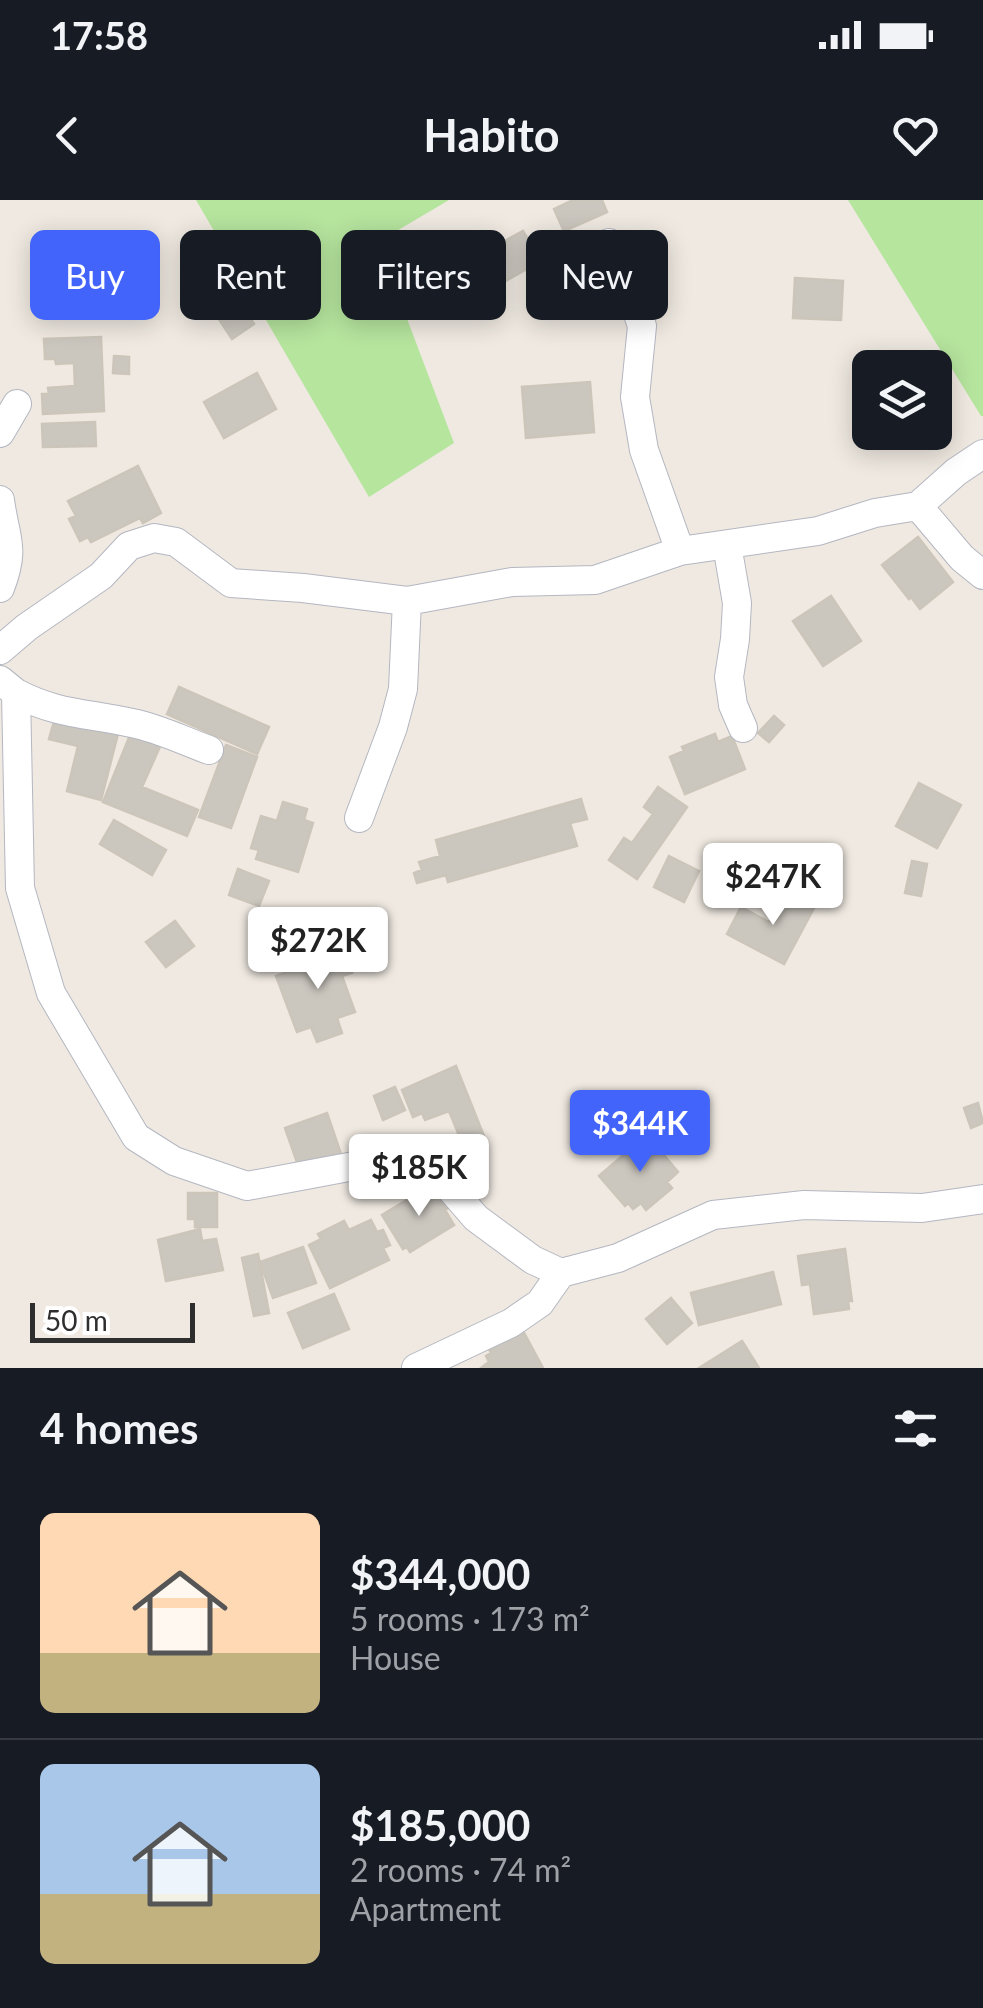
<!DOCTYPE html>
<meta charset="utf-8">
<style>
:root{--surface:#171b24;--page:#20242c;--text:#f1f3f6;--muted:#9ea1a6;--line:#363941;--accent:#4264fb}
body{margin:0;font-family:Lato,sans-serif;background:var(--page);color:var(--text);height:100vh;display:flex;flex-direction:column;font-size:38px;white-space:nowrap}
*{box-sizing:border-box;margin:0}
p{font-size:32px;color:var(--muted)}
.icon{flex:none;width:55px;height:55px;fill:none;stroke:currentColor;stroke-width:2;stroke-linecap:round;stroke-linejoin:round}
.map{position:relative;height:1168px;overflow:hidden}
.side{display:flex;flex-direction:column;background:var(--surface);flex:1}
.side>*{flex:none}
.banner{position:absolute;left:30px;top:30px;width:925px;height:90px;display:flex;gap:20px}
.fabs{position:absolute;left:852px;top:150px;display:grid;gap:20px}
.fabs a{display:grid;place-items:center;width:100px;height:100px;border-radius:15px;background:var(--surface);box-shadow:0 5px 25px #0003;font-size:50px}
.scale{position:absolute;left:30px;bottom:25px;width:165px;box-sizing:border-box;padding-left:10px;border:5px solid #2e2e2e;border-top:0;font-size:28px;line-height:35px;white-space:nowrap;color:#2e2e2e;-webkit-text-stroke:8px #fff;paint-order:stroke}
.price{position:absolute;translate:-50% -85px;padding:0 22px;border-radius:10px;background:#fff;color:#222;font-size:32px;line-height:65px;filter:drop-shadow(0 2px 5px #0008)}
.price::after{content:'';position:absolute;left:50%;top:60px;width:30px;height:22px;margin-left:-15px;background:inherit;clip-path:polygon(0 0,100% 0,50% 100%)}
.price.selected{background:var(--accent);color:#fff}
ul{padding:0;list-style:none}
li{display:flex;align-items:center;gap:30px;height:250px;padding:0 40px}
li+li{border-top:2px solid var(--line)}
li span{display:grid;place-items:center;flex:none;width:280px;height:200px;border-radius:15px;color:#555}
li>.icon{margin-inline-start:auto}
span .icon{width:120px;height:120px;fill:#fffc;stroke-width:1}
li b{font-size:42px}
h2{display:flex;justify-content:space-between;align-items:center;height:120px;padding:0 40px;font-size:42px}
.tag{padding:0 35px;border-radius:15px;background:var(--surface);box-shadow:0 5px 25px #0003;font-size:35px;line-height:90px}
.tag.selected{background:var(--accent);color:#fff}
.status{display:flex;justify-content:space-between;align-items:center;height:70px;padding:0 50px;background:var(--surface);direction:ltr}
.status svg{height:28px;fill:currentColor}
header{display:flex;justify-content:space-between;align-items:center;height:130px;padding:0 40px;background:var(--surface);font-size:45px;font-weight:700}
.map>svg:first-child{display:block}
</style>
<div class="status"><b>17:58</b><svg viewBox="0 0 49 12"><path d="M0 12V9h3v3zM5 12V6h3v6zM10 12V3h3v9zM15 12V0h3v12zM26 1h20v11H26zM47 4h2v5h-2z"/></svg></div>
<header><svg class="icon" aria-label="back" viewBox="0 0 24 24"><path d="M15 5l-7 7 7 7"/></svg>Habito<svg class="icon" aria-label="heart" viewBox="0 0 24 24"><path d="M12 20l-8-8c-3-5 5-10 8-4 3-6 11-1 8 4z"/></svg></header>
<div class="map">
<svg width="983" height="1168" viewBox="0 0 983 1168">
<rect width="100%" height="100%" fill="#efe9e1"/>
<!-- green -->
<path fill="#b6e59e" d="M196 0H449L378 42 454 243 369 297Z
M848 0H983V216H981Z"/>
<!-- building -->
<path fill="#cbc7bf" stroke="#cbc5ba" stroke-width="2.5" d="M573 0H602L607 12 564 31 554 9Z
M523 31 541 61 502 83 485 52Z
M795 78 843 81 841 120 793 118Z
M228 84 254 124 232 139 205 98Z
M101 137 104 211 43 214 42 194H49L48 188 75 186 74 163 56 164 55 159H45L44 139Z
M114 156 129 157V174L113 173Z
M257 173 276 209 224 238 204 202Z
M590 182 594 232 526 238 522 187Z
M95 222 96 246 43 247 42 224Z
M138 266 161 313 143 323 140 318 91 342 88 337 80 341 69 319 76 316 68 301Z
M918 337 953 382 920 409 911 397 909 399 882 365Z
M831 396 861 441 823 466 793 421Z
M179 487 269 527 257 554 167 514Z
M774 516 784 525 769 542 758 533Z
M55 518 118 534 101 600 67 591 78 546 49 539Z
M132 530 162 542 142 587 198 610 187 636 103 602Z
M715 534 718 542 732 536 745 569 685 594 670 557 684 551 682 547Z
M226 545 257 557 231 628 199 617Z
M919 583 961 605 937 648 896 626Z
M658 587 687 607 637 679 609 660 624 638 632 643 653 614 644 607Z
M581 599 587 619 570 623 577 646 448 682 446 675 417 683 414 673 422 670 419 662 440 656 436 640Z
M283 602 307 609 304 620 313 623 298 672 256 659 259 650 251 648 261 616 277 621Z
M114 620 166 650 152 675 100 644Z
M669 656 699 671 684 702 654 687Z
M912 661 927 664 921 696 905 693Z
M238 669 269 681 259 706 229 695Z
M785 692 814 708 784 764 727 734 741 707 769 722Z
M175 721 194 746 166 767 146 742Z
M343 745 352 773 342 776 355 812 337 818 342 833 317 842 311 827 297 832 276 776 284 773 281 767Z
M456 866 484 936 479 938 477 935 473 937 475 941 463 945 449 911 425 920 422 913 413 917 402 890Z
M395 887 405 910 383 920 374 896Z
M978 903 983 923 971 928 964 908Z
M327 913 341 954 299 968 285 928Z
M647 935 678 972 667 982 672 988 646 1010 641 1003 633 1009 628 1003 625 1006 599 976Z
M478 943 483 957 452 969 447 955Z
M438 987 450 1007 445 1010 454 1025 410 1052 407 1047 403 1049 382 1015 425 989 428 994Z
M188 993H217V1027H195V1019H188Z
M371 1020 377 1032 383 1030 390 1045 383 1048 389 1060 330 1088 309 1045 321 1039 318 1034 344 1021 349 1030Z
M200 1029 202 1041 216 1039 223 1070 166 1081 158 1040Z
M303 1047 316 1083 273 1098 260 1062Z
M845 1049 852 1101H848L849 1109 814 1114 810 1084 802 1085 798 1056Z
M258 1054 269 1113 254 1116 242 1058Z
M773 1072 781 1104 699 1125 691 1093Z
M334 1094 349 1129 303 1148 288 1113Z
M671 1098 692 1123 667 1144 646 1119Z
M522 1129 543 1168H481L489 1162 486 1156 491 1153 488 1147Z
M742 1141 759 1168H699Z"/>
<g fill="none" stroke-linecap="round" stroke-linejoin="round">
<!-- minor casing -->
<g stroke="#b4b7c1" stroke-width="30">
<path id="minor" d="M609 43 625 76 642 126 635 197 644 250 680 351
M0 233 17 204
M0 300C5 339 16 347 0 388
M918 306 962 358 983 375
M727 345 737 403 735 439 729 477 733 505 743 528
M0 450 27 427 101 376 129 346 154 338 176 342 231 383 303 388 407 401 512 382 595 380 680 351 818 331 875 313 918 306 956 272 983 254
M0 480 16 493 20 688 51 793 136 937 174 961 247 986 354 966 396 963 437 973 476 1018 533 1060 561 1073 618 1058 713 1015 804 1005 922 1008 983 999
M16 493C58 515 88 513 132 523 158 528 184 541 209 550
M359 618 393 527 403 489 407 401
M416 1168 511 1123 540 1103 561 1073"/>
</g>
<!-- minor -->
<use href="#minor" stroke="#fff" stroke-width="28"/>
</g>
</svg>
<div class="fabs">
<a><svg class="icon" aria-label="layers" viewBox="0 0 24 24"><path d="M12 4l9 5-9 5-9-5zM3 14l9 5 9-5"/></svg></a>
</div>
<div class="scale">50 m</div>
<b class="price" style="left:773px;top:728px">$247K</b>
<b class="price" style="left:318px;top:792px">$272K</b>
<b class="price selected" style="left:640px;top:975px">$344K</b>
<b class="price" style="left:419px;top:1019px">$185K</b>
<div class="banner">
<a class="tag selected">Buy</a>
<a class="tag">Rent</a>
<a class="tag">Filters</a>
<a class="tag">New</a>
</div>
</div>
<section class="side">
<h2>4 homes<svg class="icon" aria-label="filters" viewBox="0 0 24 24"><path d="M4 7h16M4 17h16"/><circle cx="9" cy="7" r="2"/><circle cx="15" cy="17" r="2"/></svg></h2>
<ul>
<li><span style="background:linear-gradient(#ffd9b3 70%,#c2b280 0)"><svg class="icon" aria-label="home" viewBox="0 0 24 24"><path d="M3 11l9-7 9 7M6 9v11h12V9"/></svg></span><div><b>$344,000</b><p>5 rooms · 173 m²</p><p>House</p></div></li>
<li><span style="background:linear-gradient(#a9c7e8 65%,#c2b280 0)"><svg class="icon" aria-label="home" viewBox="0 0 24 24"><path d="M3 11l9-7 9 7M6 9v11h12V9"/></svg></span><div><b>$185,000</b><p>2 rooms · 74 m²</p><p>Apartment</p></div></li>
</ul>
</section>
